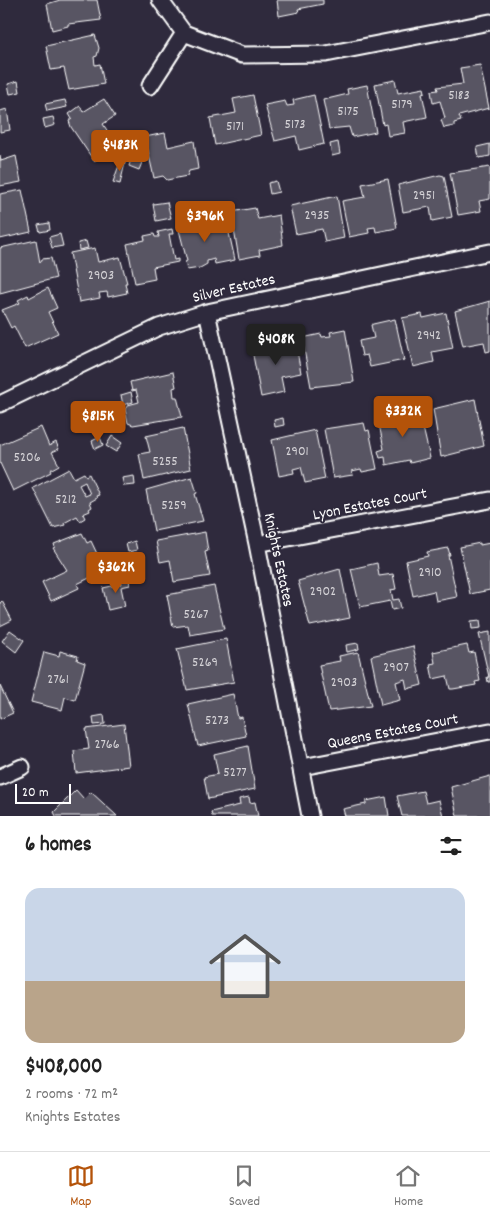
<!DOCTYPE html>
<meta charset="utf-8">
<style>
:root{--surface:#fff;--page:#f2f2f2;--text:#222;--muted:#767676;--line:#e0e0e0;--accent:#b45309}
body{margin:0;font-family:Dekko,sans-serif;background:var(--page);color:var(--text);height:100vh;display:flex;flex-direction:column;font-size:19px;white-space:nowrap}
*{box-sizing:border-box;margin:0}
p{font-size:16px;color:var(--muted)}
.icon{flex:none;width:28px;height:28px;fill:none;stroke:currentColor;stroke-width:2;stroke-linecap:round;stroke-linejoin:round}
.map{position:relative;height:816px;overflow:hidden}
.side{display:flex;flex-direction:column;background:var(--surface);flex:1}
.side>*{flex:none}
.scale{position:absolute;left:15px;bottom:12px;width:56px;box-sizing:border-box;padding-left:5px;border:2px solid #fff;border-top:0;font-size:14px;line-height:18px;white-space:nowrap;color:#fff;-webkit-text-stroke:4px #2f2a3d;paint-order:stroke}
.price{position:absolute;translate:-50% -42px;padding:0 11px;border-radius:5px;background:var(--accent);color:#fff;font-size:16px;line-height:32px;filter:drop-shadow(0 1px 2px #0008)}
.price::after{content:'';position:absolute;left:50%;top:30px;width:15px;height:11px;margin-left:-8px;background:inherit;clip-path:polygon(0 0,100% 0,50% 100%)}
.price.active{background:#222;color:#fff}
ul{padding:0;list-style:none}
li{display:grid;align-content:center;gap:10px;height:265px;padding:0 25px}
li span{display:grid;place-items:center;height:155px;border-radius:15px;color:#555}
li>.icon{margin-inline-start:auto}
span .icon{width:90px;height:90px;fill:#fffc;stroke-width:1}
li b{font-size:21px}
h2{display:flex;justify-content:space-between;align-items:center;height:60px;padding:0 25px;font-size:21px}
.menu{display:flex;justify-content:space-around;align-items:center;height:70px;border-top:1px solid var(--line);background:var(--surface);font-size:14px;color:var(--muted)}
.menu a{display:grid;justify-items:center;gap:2px}
.menu .active{color:var(--accent)}
.map>svg:first-child{display:block}
</style>
<div class="map">
<svg width="490" height="816" viewBox="0 0 490 816">
<rect width="100%" height="100%" fill="#2f2a3d"/>
<filter id="ink" filterUnits="userSpaceOnUse"><feTurbulence type="fractalNoise" baseFrequency=".02" numOctaves="2"/><feDisplacementMap in="SourceGraphic" scale="10" xChannelSelector="R" yChannelSelector="G"/><feConvolveMatrix kernelMatrix="1 2 1 2 8 2 1 2 1" color-interpolation-filters="sRGB"/></filter>
<g filter="url(#ink)">
<!-- building -->
<path fill="#595564" stroke="#fff" fill-rule="evenodd" d="M60 0H97L101 20 68 24V26L52 30 47 4Z
M277 0H323V4L298 9 299 12 279 16Z
M95 35 99 48 97 56 94 57 95 65 100 64 104 84 69 90 64 68 51 70 46 46Z
M480 65 489 108 459 116 461 121 454 123V126L444 128 441 120 445 118 440 101 433 103 431 91 438 90 437 87 463 84 460 68Z
M395 80 398 93 424 88 425 92 422 93 427 117 403 122 405 133 388 136 386 124 383 125 375 84Z
M18 81 20 92 10 94 8 84Z
M367 85 376 132 352 137 349 127 329 129 323 100 348 94 347 89Z
M253 95 261 135 215 145 210 118 236 113 233 99Z
M314 95 324 144 299 150 296 136 275 141 265 105 285 101 287 106 294 105 293 100Z
M104 99 115 116 103 124 117 146 94 161 71 127 69 121 72 119 69 114 80 106 83 112Z
M65 100 67 107 47 111 45 104Z
M7 109 10 130 0 132V111Z
M53 117 55 125 45 128 43 119Z
M165 133 168 147 194 141 198 169 189 171 187 176 167 180 163 176 154 178 145 137Z
M338 142 340 154 332 156 330 144Z
M490 144V156L479 158 477 147Z
M0 156 1 161 16 156 21 182 0 186Z
M132 156 143 160 139 170 129 166Z
M122 157 126 159 120 184 113 182Z
M490 167V199L479 201 481 211 458 215 450 173Z
M440 175 444 176 452 217 432 221 430 207 403 212 398 185Z
M388 179 397 228 376 232 375 227 368 228 369 233 349 237 342 201 365 197 362 184Z
M276 181 279 192 270 194 268 183Z
M22 190 31 232 0 239V194Z
M337 196 344 238 325 242 322 229 296 234 290 206Z
M167 202 171 218 156 221 153 204Z
M186 204 188 214 178 215 176 205Z
M255 208 258 219 279 215 283 245 259 250 260 255 239 259 231 212Z
M202 216 205 229 227 224 235 260 215 264 214 259 207 261V264L200 268 187 270 185 262 187 261 177 222Z
M49 223 50 230 40 232 38 225Z
M172 229 173 234H169L174 260 178 259V262L153 267 155 279 135 283 127 244 145 240 144 236 154 234 155 237H159L158 232Z
M60 234 63 246 52 248 49 237Z
M36 240 40 263 42 259 51 258 56 278 0 293V248Z
M86 241 88 248 79 250 78 243Z
M95 248 98 262 120 257 127 283H125L127 293 108 297 107 292 99 293 100 298 79 302 70 253Z
M48 288 57 308 48 312 58 333 25 348 14 326 11 328 2 310 20 303 18 300 28 295 29 298Z
M490 301V351L486 352 484 342 463 346 455 311Z
M446 313 453 348 432 352 434 362 413 367 402 318 422 314 423 318Z
M395 319 404 360 370 367 367 355 362 356 359 341 374 338 371 325 373 324Z
M345 329 354 382 311 387 302 338 321 334 322 337 331 336 330 332Z
M295 340 301 373 281 377 284 392 261 397 252 350Z
M173 372 176 387 173 388 174 397H177L182 417 133 425 128 423 125 409 128 405 139 402 136 390 132 391 130 382Z
M131 392 133 402 123 405 121 395Z
M475 399 484 446 441 457 433 409Z
M419 410 430 458 410 463 409 460 386 465 385 457 380 458 378 451 384 449 378 419Z
M283 418 284 425 275 427 274 420Z
M364 423 366 431 369 430 377 469 362 472 361 469 352 471 353 475 333 478 324 429Z
M41 427 49 446 56 442 59 449 52 452 59 465 50 470 51 472 13 491 0 463V445Z
M183 428 191 469 144 480 139 454 150 452 146 436Z
M315 430 325 479 305 483 301 467 293 469 294 473 279 476 272 440Z
M112 436 122 443 116 452 106 446Z
M100 437 103 445 95 449 92 441Z
M69 469 74 478 84 473 86 476 89 474 99 495 96 496 97 498 90 502 92 507 89 509 90 511 83 514 85 518 80 521 77 516 64 523 65 525 53 528 33 488ZM85 482 90 494 85 496 79 485Z
M134 476 135 485 124 486 122 478Z
M192 477 197 493 195 494 203 521 154 531 146 490Z
M205 532 208 551 205 552 210 576 174 582 170 560 160 562 156 541Z
M82 533 87 543 91 541 100 560 97 561 102 572 77 584 79 588 51 601 42 582 67 570 53 548 55 547 54 544Z
M135 541 137 550 128 552 126 544Z
M480 543V545L490 543V590L470 594 460 547Z
M448 548 450 555H448L457 597 436 601 434 591 413 596 406 561 428 556 427 552Z
M377 563 379 576 393 574 396 589 391 590 393 600 399 599 401 608 392 610 390 601 360 607 351 569Z
M340 569 350 618 310 626 298 581Z
M128 574 130 585 121 587 125 606 108 610 103 588 121 584 119 576Z
M214 586 224 629 190 635 188 625 173 627 167 595Z
M2 601 12 620 0 626V603Z
M480 620 481 628 472 629 471 621Z
M10 630 24 640 16 652 2 641Z
M490 632V682H488L487 677H489L479 634Z
M226 639 234 682 187 690 177 649Z
M358 643 359 649 347 652 346 645Z
M467 645 469 653 474 652 480 681 475 682 476 685 453 689H450L447 676 433 679 430 664 435 663 433 652Z
M413 646 422 685 407 689 405 679 396 682 400 700 381 705 371 656Z
M60 651 78 656 77 660 85 663 75 700 65 697 62 710 31 702 44 652 59 656Z
M358 652 371 706 329 711 319 665 340 661 339 656Z
M0 686 13 713 0 719Z
M233 694 238 718 242 717 246 736 198 746 188 704Z
M104 715 105 724 94 725 93 717Z
M124 724 129 766 76 773 74 751 89 749 86 729Z
M248 746 255 789 208 799 204 777 218 774 214 754Z
M490 776V816H457L451 787Z
M76 790 84 799 91 792 117 816H56L54 812Z
M423 791 426 803 439 800 443 816H402L397 796Z
M249 797 250 803 255 802 258 816H212L211 812 240 805 239 799Z
M386 797 389 816H345L343 809 366 804V801Z"/>
<g fill="none" stroke-linecap="round" stroke-linejoin="round">
<!-- street casing -->
<g stroke="#fff" stroke-width="19">
<path id="street" d="M160 0 184 33 242 55 326 54 490 22
M150 86 184 33
M207 312 257 544 310 816
M0 404 159 327 207 312 490 252
M257 544 490 500
M302 767 490 731
M0 777 22 767"/>
</g>
<!-- street -->
<use href="#street" stroke="#2f2a3d" stroke-width="15"/>
</g>
</g>
<g text-anchor="middle" dominant-baseline="central" stroke-width="4" stroke-linejoin="round" paint-order="stroke">
<!-- number labels -->
<g font-size="14" fill="#d6d4d8">
<text x="459" y="96">5183</text>
<text x="402" y="105">5179</text>
<text x="348" y="112">5175</text>
<text x="295" y="125">5173</text>
<text x="235" y="127">5171</text>
<text x="424" y="196">2951</text>
<text x="317" y="216">2935</text>
<text x="101" y="276">2903</text>
<text x="429" y="336">2942</text>
<text x="297" y="452">2901</text>
<text x="27" y="458">5206</text>
<text x="165" y="462">5255</text>
<text x="66" y="500">5212</text>
<text x="174" y="506">5259</text>
<text x="430" y="573">2910</text>
<text x="323" y="592">2902</text>
<text x="196" y="615">5267</text>
<text x="205" y="663">5269</text>
<text x="396" y="668">2907</text>
<text x="58" y="680">2761</text>
<text x="344" y="683">2903</text>
<text x="217" y="721">5273</text>
<text x="107" y="745">2766</text>
<text x="235" y="773">5277</text>
</g>
<!-- street labels -->
<g font-size="16" fill="#fff" stroke="#2f2a3d">
<text transform="translate(234 289) rotate(-13)">Silver Estates</text>
<text transform="translate(370 505) rotate(-11)">Lyon Estates Court</text>
<text transform="translate(278 560) rotate(78)">Knights Estates</text>
<text transform="translate(393 732) rotate(-11)">Queens Estates Court</text>
</g>
</g>
</svg>
<div class="scale">20 m</div>
<b class="price" style="left:120px;top:172px">$483K</b>
<b class="price" style="left:205px;top:243px">$396K</b>
<b class="price active" style="left:276px;top:366px">$408K</b>
<b class="price" style="left:403px;top:438px">$332K</b>
<b class="price" style="left:98px;top:443px">$815K</b>
<b class="price" style="left:116px;top:594px">$362K</b>
</div>
<section class="side">
<h2>6 homes<svg class="icon" aria-label="filters" viewBox="0 0 24 24"><path d="M4 7h16M4 17h16"/><circle cx="9" cy="7" r="2"/><circle cx="15" cy="17" r="2"/></svg></h2>
<ul>
<li><span style="background:linear-gradient(#c9d6e8 60%,#b9a48a 0)"><svg class="icon" aria-label="home" viewBox="0 0 24 24"><path d="M3 11l9-7 9 7M6 9v11h12V9"/></svg></span><div><b>$408,000</b><p>2 rooms · 72 m²</p><p>Knights Estates</p></div></li>
</ul>
</section>
<nav class="menu">
<a class="active"><svg class="icon" aria-label="map" viewBox="0 0 24 24"><path d="M3 6l6-2 6 2 6-2v14l-6 2-6-2-6 2zM9 4v14M15 6v14"/></svg>Map</a>
<a><svg class="icon" aria-label="saved" viewBox="0 0 24 24"><path d="M7 4h10v16l-5-4-5 4z"/></svg>Saved</a>
<a><svg class="icon" aria-label="home" viewBox="0 0 24 24"><path d="M3 11l9-7 9 7M6 9v11h12V9"/></svg>Home</a>
</nav>
